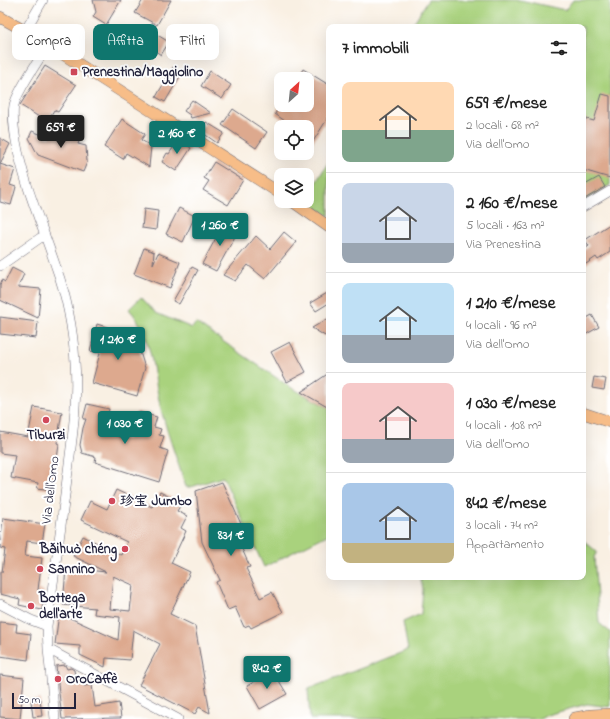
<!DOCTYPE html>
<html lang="it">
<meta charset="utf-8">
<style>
:root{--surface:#fff;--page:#f2f2f2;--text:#222;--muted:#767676;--line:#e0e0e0;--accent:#0f766e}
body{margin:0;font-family:"Indie Flower","LXGW WenKai TC",sans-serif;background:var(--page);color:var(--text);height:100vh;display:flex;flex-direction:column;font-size:15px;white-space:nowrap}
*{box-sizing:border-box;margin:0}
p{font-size:13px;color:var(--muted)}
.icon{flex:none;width:22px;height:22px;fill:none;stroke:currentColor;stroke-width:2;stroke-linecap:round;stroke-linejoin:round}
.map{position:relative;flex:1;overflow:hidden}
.drawer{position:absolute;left:326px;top:24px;width:260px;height:556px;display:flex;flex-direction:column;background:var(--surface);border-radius:8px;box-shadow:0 4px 16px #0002}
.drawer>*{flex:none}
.hud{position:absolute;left:12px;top:24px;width:254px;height:36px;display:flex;gap:8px}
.needle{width:26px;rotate:27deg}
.fabs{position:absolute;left:274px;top:72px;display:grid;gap:8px}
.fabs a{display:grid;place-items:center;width:40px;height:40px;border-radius:8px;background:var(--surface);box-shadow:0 4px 16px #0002;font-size:20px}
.scale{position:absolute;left:12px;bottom:10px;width:64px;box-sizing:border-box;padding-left:4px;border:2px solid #22223b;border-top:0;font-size:11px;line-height:14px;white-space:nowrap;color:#22223b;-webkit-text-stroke:3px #fff;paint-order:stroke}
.price{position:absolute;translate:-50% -34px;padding:0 9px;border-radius:4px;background:var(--accent);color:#fff;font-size:13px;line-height:26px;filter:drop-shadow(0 1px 2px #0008)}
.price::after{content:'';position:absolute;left:50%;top:24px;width:12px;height:9px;margin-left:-6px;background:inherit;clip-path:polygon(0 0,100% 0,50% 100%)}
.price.active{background:#222;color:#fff}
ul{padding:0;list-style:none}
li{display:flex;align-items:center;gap:12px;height:100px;padding:0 16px}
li+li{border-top:1px solid var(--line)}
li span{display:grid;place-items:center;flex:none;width:112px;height:80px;border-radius:8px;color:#555}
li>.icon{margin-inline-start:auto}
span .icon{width:48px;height:48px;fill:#fffc;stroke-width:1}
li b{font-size:17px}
h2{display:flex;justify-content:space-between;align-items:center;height:48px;padding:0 16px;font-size:17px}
.chip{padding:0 14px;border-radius:8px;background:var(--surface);box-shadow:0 4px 16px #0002;font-size:14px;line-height:36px}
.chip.active{background:var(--accent);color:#fff}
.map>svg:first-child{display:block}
</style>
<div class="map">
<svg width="610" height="719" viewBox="0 0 610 719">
<rect width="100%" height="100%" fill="#fff"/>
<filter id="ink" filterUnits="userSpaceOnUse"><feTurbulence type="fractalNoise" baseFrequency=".025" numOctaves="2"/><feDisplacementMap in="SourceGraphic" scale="8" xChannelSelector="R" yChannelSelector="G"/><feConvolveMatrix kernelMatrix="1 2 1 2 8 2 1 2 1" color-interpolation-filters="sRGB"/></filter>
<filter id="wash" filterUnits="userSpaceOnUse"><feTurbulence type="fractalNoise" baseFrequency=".012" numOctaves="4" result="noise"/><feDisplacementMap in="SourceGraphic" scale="16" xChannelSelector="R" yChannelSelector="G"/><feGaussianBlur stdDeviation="0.9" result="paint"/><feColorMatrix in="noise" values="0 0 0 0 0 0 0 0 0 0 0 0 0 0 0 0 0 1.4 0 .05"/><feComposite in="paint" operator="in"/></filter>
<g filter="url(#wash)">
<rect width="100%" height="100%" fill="#f9f0e3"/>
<!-- green -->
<path fill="#a9d27d" stroke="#667a5c" d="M428 0H520L565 10 573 0H610V185L583 202V27H411Z
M329 161V216L306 201H307V197Z
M141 297 156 313 192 328 196 323 290 387 329 408V534L264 567 223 477 191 487H186C178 463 169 438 162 413 153 380 154 336 129 309Z
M583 540 597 552 594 557 599 623 610 632V707L587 704 547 715 540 719H310L308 689 408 650 403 622 421 614 423 589 420 577H583Z"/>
<g id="blocks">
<!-- building -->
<path fill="#dda98e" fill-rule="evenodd" d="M93 0H121L106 25 93 17 96 12Z
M143 0H171L157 25 135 13Z
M154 33 169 42 161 55 147 45Z
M45 66 76 85 58 112 54 110 47 122 20 105Z
M173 67 182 73 165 102 156 97Z
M303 69 329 85V116L307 151V127H282L285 121 275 114 280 105H307V79H297Z
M210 71 231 85 222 99 201 86Z
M602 94 610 96V178L583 170V118L594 121Z
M192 100 211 113 191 118 190 115 184 111Z
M233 109 267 132 256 148 222 125Z
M122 119 145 134 141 140 151 146 149 167 126 153 123 159 104 147Z
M206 122 224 133 217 143 200 131Z
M54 129 80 139 78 144 86 146 87 162 83 172 38 155 29 138 32 131 50 138Z
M0 138 10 144 0 164Z
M179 139 191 148 176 171 162 162 167 153 169 154Z
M214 162 243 180 228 205 203 190 209 181 204 178Z
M0 164 15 169 10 185 16 187 11 205 0 202Z
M599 177 605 187 583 200V186Z
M179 208 195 216 183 242 166 234Z
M144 209 158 211 156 230 142 228Z
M224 223 238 231 216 271 202 264Z
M610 224V252L598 260 596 257 586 264 583 260V250L589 246 585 240Z
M284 232 296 242 265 279 248 265 235 281 223 275 256 236 270 249Z
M144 248 154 252 153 264 158 253 180 262 170 288 134 274Z
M192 267 198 270 179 304 173 301Z
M12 268 24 274 18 287 41 289 38 318 0 300V285L2 280 5 282Z
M329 292V303L316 311 310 303Z
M592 315 599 327 583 336V320Z
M0 317 38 322 36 338 0 334Z
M329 318V333L325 336 312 328Z
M97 324 135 336 145 368 137 396 92 383 100 353 90 351Z
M290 342 306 372 287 382 271 352Z
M329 373V408L301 392Z
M594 377 606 379 604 390 592 388Z
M87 404 109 409 103 432 128 439 137 412 157 417 154 427 161 429 159 435 164 436 160 448 168 451 159 482 95 462 96 457 82 453 80 445 83 428 86 419H83Z
M34 407 62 412 57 443 59 444 53 490 37 488 38 483 11 478 15 455 0 453V432L28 437Z
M222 482 246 535 238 540 250 567 246 568 260 598 272 592 283 612 251 628 249 625 244 627 235 607 228 610 216 582 220 580 202 542 196 491Z
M116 490 152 507 160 492 182 503 177 511 187 516 181 528 186 531 171 563 190 572 170 614 195 626 210 713 199 707 195 714 139 685 160 644 133 630 130 660 106 658 105 667 80 655V646L55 644 59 613 118 640 120 617 94 614 95 608 63 605 66 568 106 572 73 556 83 536 121 555 127 542 81 520 90 501 107 509ZM113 576 133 585 130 611 110 609Z
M3 518 45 524 42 543 27 541 25 556 42 558 38 590 44 591 42 610 19 605 20 599 0 594V572H2L5 549 0 548Z
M0 622 17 624 16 632 31 634 28 660 0 656Z
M65 665 67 669 71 668 74 670 76 682 84 681V686L92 685 95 707 119 703 121 718 62 719 56 666Z
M273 671 287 694 260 709 247 686Z
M0 675 24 678 20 719 0 717Z
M40 699 42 716 33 717 31 701Z"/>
</g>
</g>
<g filter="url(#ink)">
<use href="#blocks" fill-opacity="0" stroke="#6d6a76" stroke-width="1"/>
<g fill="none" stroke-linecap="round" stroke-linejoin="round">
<!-- minor casing -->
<g stroke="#6d6a76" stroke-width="10">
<path id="minor" d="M25 31 43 0
M48 45C39 60 18 89 14 105 12 117 14 129 16 141 24 185 42 225 56 267 67 297 73 330 75 362 78 401 72 440 67 479 61 528 54 577 47 626L48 649 55 719
M583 207 610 191
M0 266 40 238 44 236
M0 604 31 620 47 626
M48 649 178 719"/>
</g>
<!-- major casing -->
<g stroke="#6d6a76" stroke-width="12">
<path id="major" d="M0 17 41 40 281 194
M292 201 329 227
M583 413 610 422"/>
</g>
<!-- highway casing -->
<g stroke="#6d6a76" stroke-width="14">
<path id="highway" d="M575 719 591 716 610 715"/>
</g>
<!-- minor -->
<use href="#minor" stroke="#fff" stroke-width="9"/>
<!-- major -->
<use href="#major" stroke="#f7bd88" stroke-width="11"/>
<!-- highway -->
<use href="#highway" stroke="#f7bd88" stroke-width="13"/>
</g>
</g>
<!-- markers -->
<g fill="#d1495b" stroke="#fff" stroke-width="1.5">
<rect x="70" y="68" width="8" height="8" rx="2"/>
<circle cx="46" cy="420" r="4"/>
<circle cx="112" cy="501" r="4"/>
<circle cx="125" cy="549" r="4"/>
<circle cx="40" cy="569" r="4"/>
<circle cx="31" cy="606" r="4"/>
<circle cx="58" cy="679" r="4"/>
</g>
<g text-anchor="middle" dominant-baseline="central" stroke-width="4" stroke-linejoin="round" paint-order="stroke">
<!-- poi labels -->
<g font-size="14" font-weight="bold" fill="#22223b" stroke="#fff" text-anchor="start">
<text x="82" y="72">Prenestina/Maggiolino</text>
<text x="46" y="435" text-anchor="middle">Tiburzi</text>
<text x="120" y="501">珍宝 Jumbo</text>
<text x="117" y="549" text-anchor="end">Bǎihuò chéng</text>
<text x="48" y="569">Sannino</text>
<text x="39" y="598">Bottega<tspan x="39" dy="16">dell'arte</tspan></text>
<text x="66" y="679">OroCaffè</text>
</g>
<!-- street labels -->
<g font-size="14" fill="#22223b" stroke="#fff">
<text transform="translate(51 490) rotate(-83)">Via dell'Omo</text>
</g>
</g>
</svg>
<div class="fabs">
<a><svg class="needle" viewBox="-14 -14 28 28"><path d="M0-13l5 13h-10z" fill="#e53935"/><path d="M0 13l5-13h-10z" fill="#767676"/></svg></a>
<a><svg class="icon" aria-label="locate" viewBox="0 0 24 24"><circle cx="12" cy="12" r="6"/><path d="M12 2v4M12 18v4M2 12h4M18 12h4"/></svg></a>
<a><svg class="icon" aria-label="layers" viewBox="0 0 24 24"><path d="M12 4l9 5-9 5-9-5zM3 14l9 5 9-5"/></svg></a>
</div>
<div class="scale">50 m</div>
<b class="price active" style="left:61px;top:149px">659 €</b>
<b class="price" style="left:177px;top:155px">2 160 €</b>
<b class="price" style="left:220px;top:247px">1 260 €</b>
<b class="price" style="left:118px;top:361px">1 210 €</b>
<b class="price" style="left:125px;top:445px">1 030 €</b>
<b class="price" style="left:231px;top:557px">831 €</b>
<b class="price" style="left:267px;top:690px">842 €</b>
<div class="hud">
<a class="chip">Compra</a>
<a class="chip active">Affitta</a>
<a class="chip">Filtri</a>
</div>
<section class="drawer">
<h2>7 immobili<svg class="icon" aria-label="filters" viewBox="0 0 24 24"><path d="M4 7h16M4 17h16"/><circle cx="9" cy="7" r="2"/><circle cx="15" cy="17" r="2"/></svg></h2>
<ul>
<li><span style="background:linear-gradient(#ffd9b3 60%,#7fa58c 0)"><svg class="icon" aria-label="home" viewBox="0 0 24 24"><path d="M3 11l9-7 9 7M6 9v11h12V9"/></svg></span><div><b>659 €/mese</b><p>2 locali · 68 m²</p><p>Via dell'Omo</p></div></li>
<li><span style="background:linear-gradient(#c9d6e8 75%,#9aa5b1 0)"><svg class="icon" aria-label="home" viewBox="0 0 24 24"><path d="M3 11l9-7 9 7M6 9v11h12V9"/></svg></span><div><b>2 160 €/mese</b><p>5 locali · 163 m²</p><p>Via Prenestina</p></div></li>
<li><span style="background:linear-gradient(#bfe0f5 65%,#9aa5b1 0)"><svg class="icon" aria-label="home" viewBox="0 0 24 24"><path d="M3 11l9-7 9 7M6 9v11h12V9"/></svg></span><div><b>1 210 €/mese</b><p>4 locali · 96 m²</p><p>Via dell'Omo</p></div></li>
<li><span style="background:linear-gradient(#f6c9c9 70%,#9aa5b1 0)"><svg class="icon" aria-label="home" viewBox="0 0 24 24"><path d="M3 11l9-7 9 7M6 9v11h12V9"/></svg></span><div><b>1 030 €/mese</b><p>4 locali · 108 m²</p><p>Via dell'Omo</p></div></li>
<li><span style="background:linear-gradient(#a9c7e8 75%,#c2b280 0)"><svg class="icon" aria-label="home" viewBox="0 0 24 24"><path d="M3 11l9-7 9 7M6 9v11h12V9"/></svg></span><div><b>842 €/mese</b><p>3 locali · 74 m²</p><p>Appartamento</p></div></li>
</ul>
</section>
</div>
